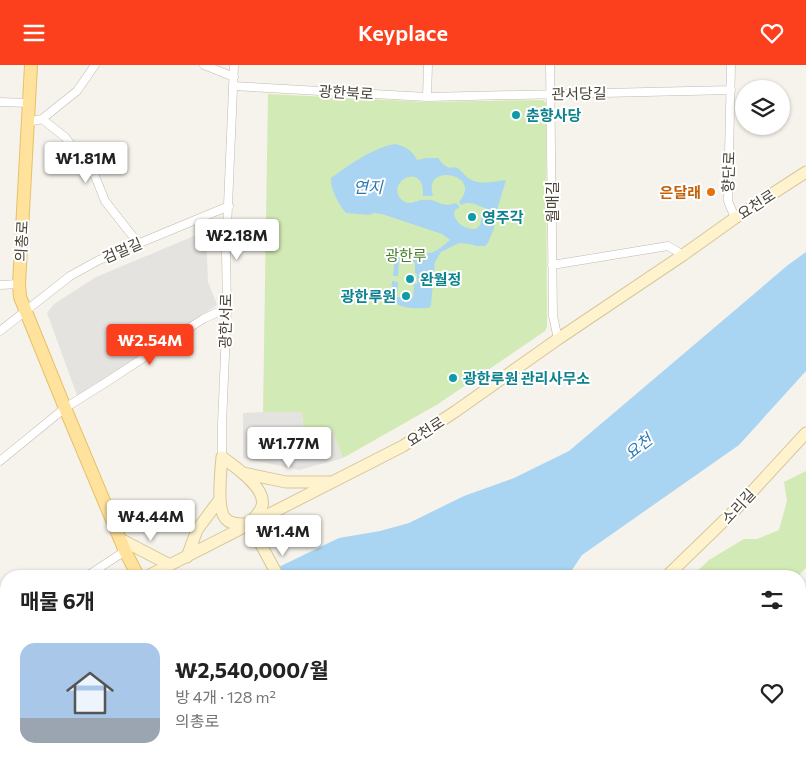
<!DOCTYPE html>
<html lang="ko">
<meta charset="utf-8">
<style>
:root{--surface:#fff;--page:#f2f2f2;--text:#222;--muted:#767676;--accent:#fc3f1d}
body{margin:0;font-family:Commissioner,"Noto Sans KR",sans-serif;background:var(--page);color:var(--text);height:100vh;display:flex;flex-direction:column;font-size:19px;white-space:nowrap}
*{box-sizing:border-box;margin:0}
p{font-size:16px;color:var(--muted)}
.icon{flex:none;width:28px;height:28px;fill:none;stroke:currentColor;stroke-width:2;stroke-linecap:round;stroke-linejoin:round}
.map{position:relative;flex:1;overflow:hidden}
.drawer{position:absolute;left:0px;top:505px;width:806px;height:195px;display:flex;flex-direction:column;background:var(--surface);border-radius:20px 20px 0 0;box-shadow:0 1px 4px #0004}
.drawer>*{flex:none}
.tools{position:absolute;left:735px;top:15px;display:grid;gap:10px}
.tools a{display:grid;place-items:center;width:55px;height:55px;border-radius:50%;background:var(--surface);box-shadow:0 1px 4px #0004;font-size:25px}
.price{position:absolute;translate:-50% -42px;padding:0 11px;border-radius:5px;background:#fff;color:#222;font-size:16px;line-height:32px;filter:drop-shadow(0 1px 2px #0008)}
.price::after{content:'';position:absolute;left:50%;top:30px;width:15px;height:11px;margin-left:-8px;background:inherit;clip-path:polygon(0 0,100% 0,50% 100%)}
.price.on{background:var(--accent);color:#fff}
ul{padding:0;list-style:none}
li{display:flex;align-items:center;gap:15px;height:125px;padding:0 20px}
li span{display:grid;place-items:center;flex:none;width:140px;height:100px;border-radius:15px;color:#555}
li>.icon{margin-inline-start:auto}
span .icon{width:60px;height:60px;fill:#fffc;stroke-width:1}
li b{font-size:21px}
h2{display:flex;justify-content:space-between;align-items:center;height:60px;padding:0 20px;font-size:21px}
header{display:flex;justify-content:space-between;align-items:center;height:65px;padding:0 20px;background:var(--accent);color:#fff;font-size:22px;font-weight:600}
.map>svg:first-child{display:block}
</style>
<header><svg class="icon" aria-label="menu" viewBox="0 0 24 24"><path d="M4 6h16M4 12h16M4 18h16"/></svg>Keyplace<svg class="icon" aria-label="heart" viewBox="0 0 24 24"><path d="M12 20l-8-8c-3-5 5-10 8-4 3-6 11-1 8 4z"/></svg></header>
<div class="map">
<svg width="806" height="700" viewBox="0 0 806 700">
<rect width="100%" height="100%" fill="#f6f3ec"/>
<!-- green -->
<path fill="#d2eab5" d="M268 29 427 37 543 35 546 38 547 262 545 266 438 339 343 393 331 363H303L302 347H263Z
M806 406V503L798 511H692L709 495 744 474H757L779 465 787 436 784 417Z
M800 562 806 563V606H800Z
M631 694H743L735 700H619Z"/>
<!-- parking -->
<path fill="#e5e3e0" d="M206 166 208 217 217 240 78 333 47 248 54 239 96 212Z
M263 347H302L303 363H331L343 393 299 405 243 393V348Z"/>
<!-- water -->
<path fill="#a9d4f2" d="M394 79C405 81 412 85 417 95L427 93H438C442 98 447 105 454 102 461 104 462 108 467 112 478 121 492 117 506 115L497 145C493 145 488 145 485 143 476 140 470 135 461 140L459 137C479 114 444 103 434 115 430 120 432 126 433 131H423C425 95 385 117 401 134 404 137 407 138 411 138 415 137 419 135 423 135 438 133 440 144 456 138L460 142 455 145 454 150C457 159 466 165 476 164L480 160 483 147 496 148 494 163 488 178 485 181H477L470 179 459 178 441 187 435 197 431 240 430 242 428 243C415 243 400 245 391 234L392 216 398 217 397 232 413 233 414 219H417V209L415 208V197L399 196 398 211H393L395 192C406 184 418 191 430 188 437 187 445 179 450 175L442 169 382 149 374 148 369 150 346 148C339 140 330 124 331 113 350 99 371 84 394 79Z
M806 187V306L739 380 582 490 568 511H260L339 473 380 466 409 458 464 431 514 413 569 386 788 200Z
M6 663V694H282L247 700H0V668Z"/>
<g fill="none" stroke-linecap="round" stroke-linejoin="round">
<!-- street casing -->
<g stroke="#c2bbae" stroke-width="9">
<path id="street" d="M204 0 234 12
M550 0 553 251 558 274
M731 0 728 136 735 153
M233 21 427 32 428 0
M427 32 731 25
M0 37 29 38
M42 54 77 26 95 0
M28 57 42 54 65 72 95 111 105 136 138 178
M552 200 668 181 683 190
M0 220 19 219
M0 266 70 211 99 195 229 141
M222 392V359L227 243 226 187 234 0
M0 396 65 343 105 318 203 254 227 243
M87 511 125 486
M0 541 6 550
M458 694 461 700
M513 700 517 694"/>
</g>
<!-- secondary casing -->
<g stroke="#d6c79b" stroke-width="13">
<path id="secondary" d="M222 392C221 405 216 445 226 454 231 460 241 459 248 459
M222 392C234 401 267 423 262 441 260 447 255 452 251 457
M243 408 286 417H330
M250 459 278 511
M120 474 170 500
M187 492 197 465 220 434
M148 511 403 381 456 346 558 274 683 190 735 153 806 107
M667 511 735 445 806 368
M0 589 6 584
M375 694 378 700
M386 700 397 694"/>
</g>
<!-- primary casing -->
<g stroke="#e6c16a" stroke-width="14">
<path id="primary" d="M31 0 19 219 20 232 65 343 125 486 138 511"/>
</g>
<!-- street -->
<use href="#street" stroke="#fff" stroke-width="8"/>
<!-- secondary -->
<use href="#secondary" stroke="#fff3cd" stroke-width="11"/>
<!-- primary -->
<use href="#primary" stroke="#ffe39c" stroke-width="12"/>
</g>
<!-- markers -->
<g fill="#0f9aa8" stroke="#fff" stroke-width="2">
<circle cx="516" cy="50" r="5"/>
<circle cx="472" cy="152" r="5"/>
<circle cx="410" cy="214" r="5"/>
<circle cx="406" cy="231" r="5"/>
<circle cx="453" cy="313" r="5"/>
</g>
<circle fill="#e8710a" stroke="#fff" stroke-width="2" cx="711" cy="127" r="5"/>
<g text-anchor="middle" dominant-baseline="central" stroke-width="4" stroke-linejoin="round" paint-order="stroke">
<!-- street labels -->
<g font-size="15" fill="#4b4439" stroke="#fff">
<text transform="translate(346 27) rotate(3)">광한북로</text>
<text transform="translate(579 28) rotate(-1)">관서당길</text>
<text transform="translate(728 107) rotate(-88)">향단로</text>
<text transform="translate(552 137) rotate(-90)">월매길</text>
<text transform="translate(756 139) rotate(-33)">요천로</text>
<text transform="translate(21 176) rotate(-87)">의총로</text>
<text transform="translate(122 185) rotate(-23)">검멀길</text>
<text transform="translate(225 256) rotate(-89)">광한서로</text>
<text transform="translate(425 366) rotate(-33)">요천로</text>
<text transform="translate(738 441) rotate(-47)">소리길</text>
</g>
<!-- culture labels -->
<g font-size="15" font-weight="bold" fill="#0d838f" stroke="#fff" text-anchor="start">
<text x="526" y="50">춘향사당</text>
<text x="482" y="152">영주각</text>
<text x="420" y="214">완월정</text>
<text x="396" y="231" text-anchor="end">광한루원</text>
<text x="463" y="313">광한루원 관리사무소</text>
</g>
<!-- food labels -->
<g font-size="15" font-weight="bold" fill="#c56008" stroke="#fff" text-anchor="end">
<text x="701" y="127">은달래</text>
</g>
<!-- park labels -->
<g font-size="15" fill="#4a7f2a" stroke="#fff">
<text x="406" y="190">광한루</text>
</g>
<!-- water labels -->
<g font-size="16" font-style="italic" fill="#2e7ab2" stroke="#fff">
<text x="368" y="121">연지</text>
<text transform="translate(638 381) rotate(-38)">요천</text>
</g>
</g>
</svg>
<div class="tools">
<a><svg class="icon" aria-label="layers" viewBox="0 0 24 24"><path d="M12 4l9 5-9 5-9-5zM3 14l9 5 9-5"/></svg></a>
</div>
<b class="price" style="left:86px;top:119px">₩1.81M</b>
<b class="price" style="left:237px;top:196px">₩2.18M</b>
<b class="price on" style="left:150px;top:301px">₩2.54M</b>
<b class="price" style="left:289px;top:404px">₩1.77M</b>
<b class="price" style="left:151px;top:477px">₩4.44M</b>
<b class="price" style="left:283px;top:492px">₩1.4M</b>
<section class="drawer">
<h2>매물 6개<svg class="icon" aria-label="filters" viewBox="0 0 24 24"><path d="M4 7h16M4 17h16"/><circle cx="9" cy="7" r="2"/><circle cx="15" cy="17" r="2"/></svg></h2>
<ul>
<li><span style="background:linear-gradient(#a9c7e8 75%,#9aa5b1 0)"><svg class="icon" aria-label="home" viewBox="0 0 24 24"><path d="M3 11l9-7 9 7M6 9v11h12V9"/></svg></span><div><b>₩2,540,000/월</b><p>방 4개 · 128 m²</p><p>의총로</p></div><svg class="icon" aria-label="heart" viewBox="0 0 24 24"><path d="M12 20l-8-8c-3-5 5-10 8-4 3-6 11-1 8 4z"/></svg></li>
</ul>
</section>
</div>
